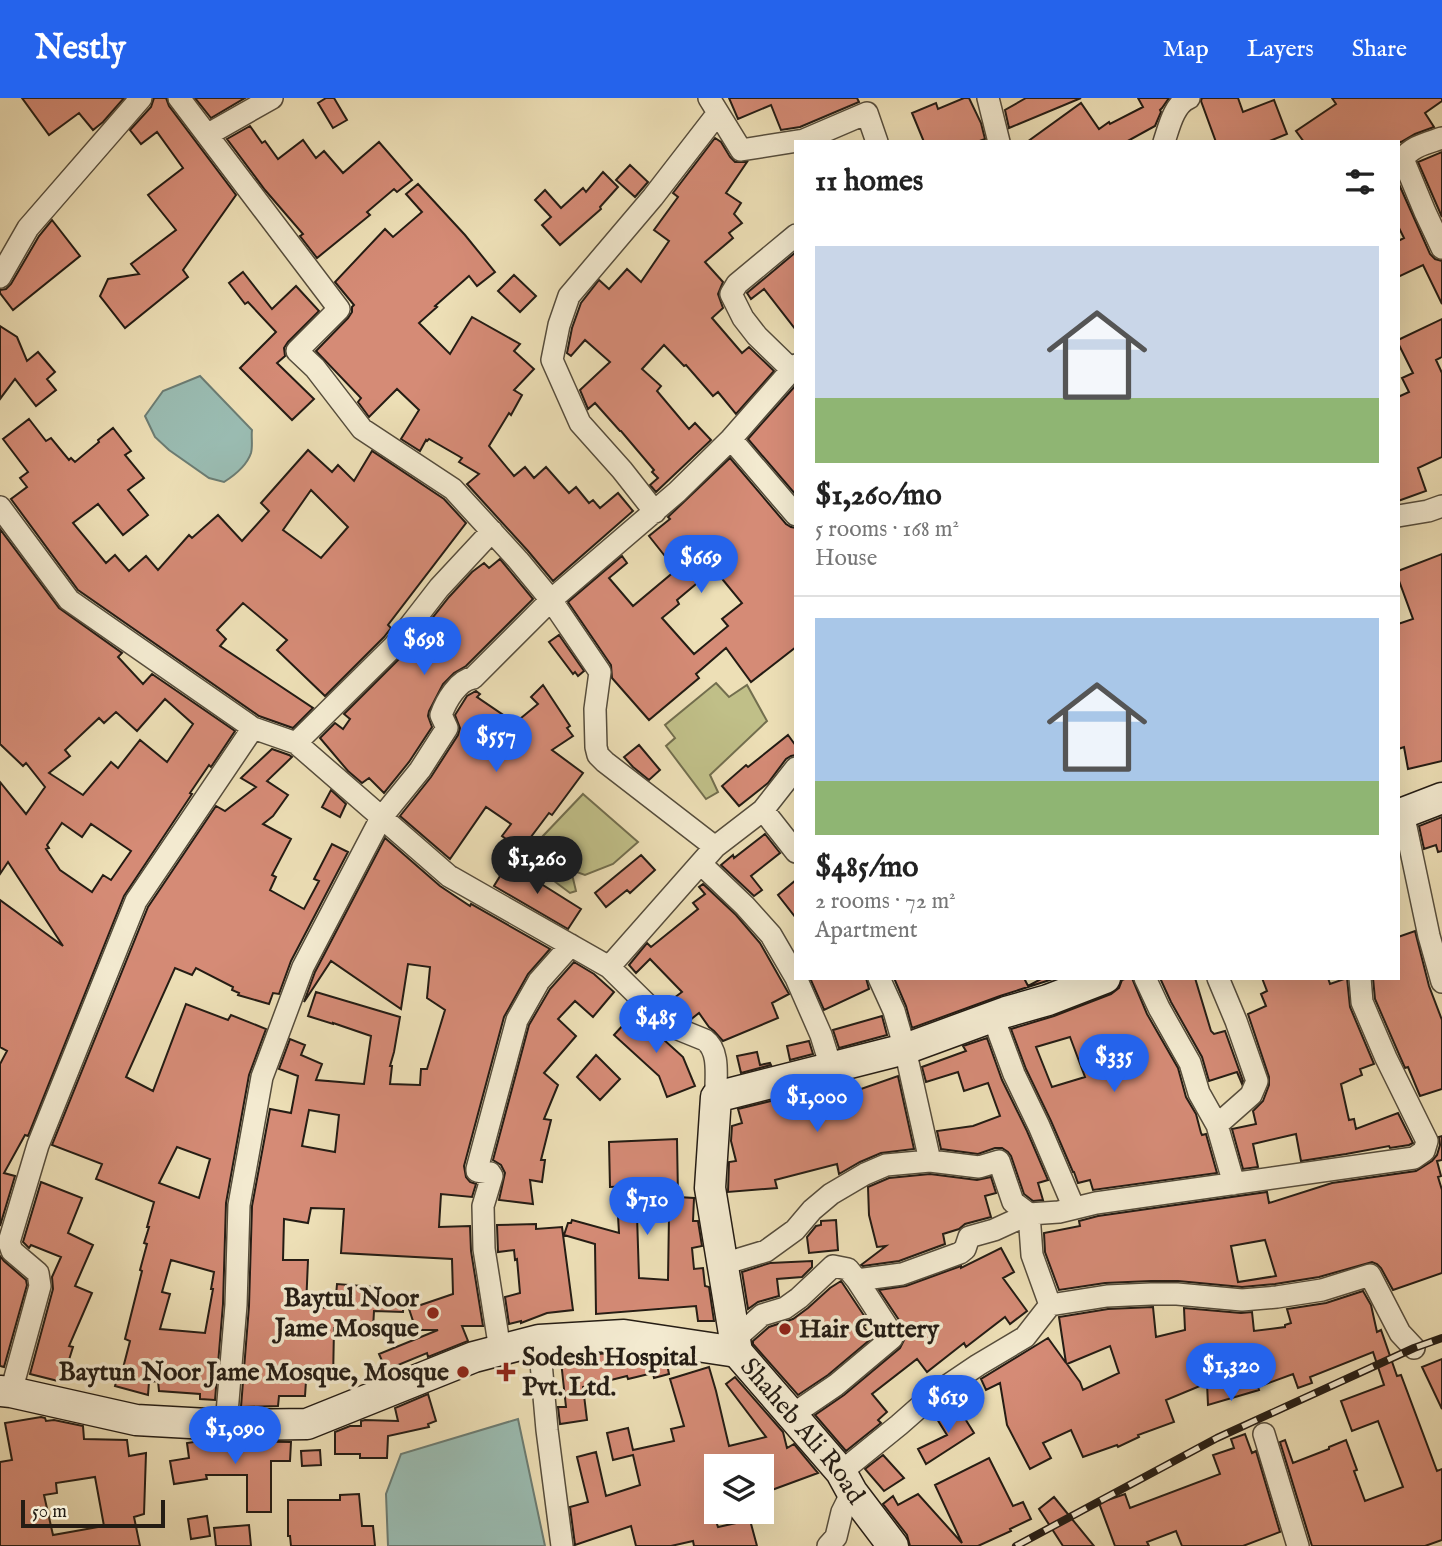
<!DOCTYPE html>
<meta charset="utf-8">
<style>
:root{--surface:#fff;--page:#f6f6f6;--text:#222;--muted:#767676;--line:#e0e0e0;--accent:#2563eb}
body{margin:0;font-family:"IM FELL English",serif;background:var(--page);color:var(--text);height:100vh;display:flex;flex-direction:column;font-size:26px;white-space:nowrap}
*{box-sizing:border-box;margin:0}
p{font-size:23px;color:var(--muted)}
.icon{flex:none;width:38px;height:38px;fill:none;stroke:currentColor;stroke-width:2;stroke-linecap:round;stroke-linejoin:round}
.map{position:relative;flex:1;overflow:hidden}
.side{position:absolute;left:794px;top:42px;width:606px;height:840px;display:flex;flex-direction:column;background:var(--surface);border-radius:0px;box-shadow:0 7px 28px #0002}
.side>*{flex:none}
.fabs{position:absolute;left:704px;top:1356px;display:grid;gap:14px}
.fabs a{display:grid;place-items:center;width:70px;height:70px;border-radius:0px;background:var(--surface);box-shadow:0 7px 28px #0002;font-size:35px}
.scale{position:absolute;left:21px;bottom:18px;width:144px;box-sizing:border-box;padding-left:7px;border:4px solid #241c14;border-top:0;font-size:19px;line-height:24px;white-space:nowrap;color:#241c14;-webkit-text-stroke:5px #f3ead0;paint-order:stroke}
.price{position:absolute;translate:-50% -60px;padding:0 16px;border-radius:24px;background:var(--accent);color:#fff;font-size:23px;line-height:46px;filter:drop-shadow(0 2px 4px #0008)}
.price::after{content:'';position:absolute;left:50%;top:42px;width:21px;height:16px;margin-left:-10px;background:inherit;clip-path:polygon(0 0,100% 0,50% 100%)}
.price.active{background:#222;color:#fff}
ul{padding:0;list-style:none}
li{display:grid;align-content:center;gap:14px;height:371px;padding:0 21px}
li+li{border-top:2px solid var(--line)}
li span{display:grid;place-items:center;height:217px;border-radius:0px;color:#555}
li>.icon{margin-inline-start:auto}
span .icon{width:126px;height:126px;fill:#fffc;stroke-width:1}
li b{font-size:30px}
h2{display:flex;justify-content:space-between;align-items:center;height:84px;padding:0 21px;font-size:30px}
header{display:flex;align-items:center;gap:42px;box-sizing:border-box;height:98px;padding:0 35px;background:var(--accent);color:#fff}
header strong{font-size:33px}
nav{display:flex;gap:38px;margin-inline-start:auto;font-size:24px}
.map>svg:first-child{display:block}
</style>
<header>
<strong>Nestly</strong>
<nav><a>Map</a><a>Layers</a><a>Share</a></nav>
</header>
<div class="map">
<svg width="1442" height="1448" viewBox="0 0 1442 1448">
<rect width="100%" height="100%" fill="#eddfb6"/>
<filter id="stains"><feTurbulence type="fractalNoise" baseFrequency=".00286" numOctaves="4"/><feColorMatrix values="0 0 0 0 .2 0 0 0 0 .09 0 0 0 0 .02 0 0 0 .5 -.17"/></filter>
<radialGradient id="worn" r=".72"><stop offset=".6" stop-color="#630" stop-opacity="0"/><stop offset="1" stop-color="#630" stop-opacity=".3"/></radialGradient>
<!-- green -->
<path fill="#c0bf88" stroke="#726e4e" stroke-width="2" d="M716 585 729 599 747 587 767 623 710 677 718 694 706 701 666 648 675 640 665 627Z
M583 696 638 744 613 766 585 777 571 772 576 793 570 795 554 783 550 770 536 762 527 764 522 760Z"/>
<!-- water -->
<path fill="#9abcb2" stroke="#6b7c73" stroke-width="2" d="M200 278 252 332C251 338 253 348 251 355 247 367 235 377 224 384L209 380 169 352 155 339 145 318 163 293Z
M518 1321 545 1448H388L386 1396 401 1356Z"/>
<!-- building -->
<path fill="#d58b76" stroke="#241c14" stroke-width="2" fill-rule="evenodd" d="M22 0H124L103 24 93 32 79 15 49 37Z
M154 0H166L169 8 236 97 183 172 188 179 125 230 100 198 108 181 139 176 131 166 176 132 148 97 183 70 157 34 141 46 130 32 151 9Z
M195 0H245L211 20Z
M326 0H334L347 22 333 30 318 5Z
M729 0H857L859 4 800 29 781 32 771 7 738 21Z
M964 0H969L981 25 985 41 977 44H924L912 15 936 5 938 11Z
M1026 0H1081L1009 30 1005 12Z
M1138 0H1169L1162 10 1160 12 1161 14 1155 28 1126 44H1027L1081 5 1099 31 1109 24 1110 26 1143 9Z
M1202 0H1238L1243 14 1274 2 1287 36 1267 44H1216L1201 3Z
M1332 0H1442V3L1425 15 1434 29 1415 36 1401 44H1304L1296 33 1336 6Z
M250 28 262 45 265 43 278 61 303 42 316 60 324 53 343 75 379 44 412 82 397 94 394 91 367 114 370 117 317 160 300 138 303 136 265 92 227 41Z
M715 40 721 44 730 59 735 64H747L726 95 741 105 734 116 742 125 729 135 733 140 705 164 723 184 718 196 723 210 712 220 742 255 749 249 774 273 736 316 718 294 713 298 686 267 684 268 664 247 642 271 661 288 657 293 689 331 695 325 711 342 656 394 650 387 658 380 652 374 654 372 621 333H620L595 305 588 311 580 292 610 264 585 242 571 258 567 255 572 230 581 205 599 182 609 191 627 171 641 184 669 143 654 132 678 99 673 95Z
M1442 54V119L1418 64Z
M630 67 648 84 635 99 616 82Z
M603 74 618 89 600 109 601 111 560 147 542 127 551 119 535 102 545 92 561 110 583 90 586 94Z
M1398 84 1430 156 1435 161 1442 163V206L1423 167 1398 179V143L1404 140 1398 128Z
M418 86 465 137 495 174 477 188 469 178 435 208 437 209 419 225 450 256 472 219 520 246 514 253 534 271 514 292 522 297 511 317 509 315 489 348 514 378 525 369 534 380 546 369 569 395 576 389 589 405 593 402 600 410 618 395 633 413 553 483 528 453 467 386 479 376 459 364 462 360 429 341 427 343 426 342 420 353 401 341 419 312 397 291 369 319 358 304 361 300 316 253 348 220 352 214V209L354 207 335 184 385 131 393 139 422 114 406 96Z
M52 122 80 158 13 212 0 195V192L6 191 11 186 39 138Z
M796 154V232L764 191 751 201 747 195Z
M243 174 272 211 296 188 319 213 288 244 284 250 285 258 277 265 314 301 292 322 240 270 276 234 248 204 245 206 229 185Z
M514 177 536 198 520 214 498 193Z
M1442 221V259L1436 262 1442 275V359L1418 370 1426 393 1398 403V299L1409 294 1402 280 1413 275 1398 245V242Z
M0 228 17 239 27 263 38 254 55 274 47 281 56 292 36 308 15 281 0 301Z
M796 287V397L748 341Z
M29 321 46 343 51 340 69 362 71 360 75 364 99 344 98 342 113 330 131 353 125 357 144 380 128 392 148 417 123 437 98 406 73 425 106 465 115 457 129 473 146 458 158 472 189 437 192 440 218 417 242 443 269 413 261 405 308 352 332 374 338 367 354 383 372 353 444 401 466 425 388 527 391 530 384 539 325 598 277 552 287 542 243 505 217 532 226 541 220 548 313 610 293 630 259 618 78 492 11 401 27 389 20 380 28 374 3 341ZM311 392 348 429 321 460 283 432Z
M730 360 786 426 791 429 796 430V549L751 584 726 550 696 576 699 580 649 622 612 580 611 567 568 504 622 458 627 465 609 480 633 508 676 472 649 438 670 421 668 419ZM714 471 742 505 722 521 728 528 694 556 662 520 679 506 677 502Z
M0 431 59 510 122 555 118 559 143 586 152 576 235 633 211 669 209 667 190 695 192 696 124 798 28 1038 25 1037 4 1075 15 1078 0 1128V966L7 953 0 949V802L63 848 8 764 0 776V684L26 716 45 689 26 665 23 668 0 646ZM165 601 193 626 167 664 140 642 118 670 111 664 83 697 49 675 70 658 65 652 99 620 104 625 116 614 137 633ZM62 725 82 739 91 726 131 753 111 782 103 777 92 794 60 772 46 751 49 750 47 747Z
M1442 456V663L1408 671 1404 649 1398 651V526L1413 521 1398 480V473Z
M500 461 533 501 466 568 454 575 443 586 429 613 428 618 432 629 409 664 384 695 369 680 362 685 348 673 320 640 335 625 343 631 350 621 344 616 403 557 449 499 472 474 484 465 489 470Z
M559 537 584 573 578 578 575 574 573 576 549 544Z
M543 587 570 628 567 630 573 638 552 652 583 675 552 717 549 715 521 752 502 738 511 726 486 709 450 761 400 718 431 679 458 637 460 630 455 617 467 598 476 593 480 596 477 599 515 625 538 606 531 599Z
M788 637 796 648V657L791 658 786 661 768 685 739 708 722 688 746 667 748 669Z
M639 647 660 672 649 682 633 669 624 659Z
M272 651 289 657 292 659 267 683 288 697 273 718 263 726 291 741 272 777 276 779 270 792 304 811 319 783 314 781 332 746 348 754 291 863 279 896 273 895 269 906 238 897 239 895 232 892 233 889 196 870 192 877 175 870 126 979 153 993 186 906 228 922 231 917 266 931 249 977 226 1105 223 1206 215 1302 200 1301V1296L159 1293 158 1283 149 1284 148 1297 115 1288 119 1274H122L130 1243 125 1241 142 1173 140 1172 147 1146 144 1145 149 1129H147L154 1104 96 1081 102 1066 52 1047 148 809 216 708 225 713 256 689 241 680ZM177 1049 210 1061 199 1100 159 1085ZM171 1162 214 1174 211 1191H213L205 1235 160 1231 170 1196 162 1194Z
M331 692 346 706 340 719 322 709Z
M1442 719V753L1438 754 1436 747 1424 751 1419 728Z
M765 736 780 755 751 778 762 792 754 798 721 767 733 757 734 760Z
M385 740 440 788 470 808 471 806 550 851 528 876 504 919 464 1068 466 1079 470 1084 476 1086 472 1099 441 1096 439 1129 470 1128 471 1153 483 1228H462L468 1243 428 1259 427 1255 386 1272 379 1256 438 1232H416L409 1211 453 1196 452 1161 341 1155 344 1111 311 1110 308 1125 284 1121 283 1162H308L306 1209 335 1210 337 1186 374 1189V1197L404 1198 403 1214 374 1213 373 1231 334 1230 333 1283H306L305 1298H279L278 1308 241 1309 249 1208 252 1108 270 1011 291 1015 298 978 279 971 290 941 305 947 301 957 322 966 316 982 364 986 371 938 333 925V926L308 918 316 894 400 919 394 954 390 968H392L390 986 420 987 421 971H427L445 912 427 900 430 869 408 866 401 911 331 863 304 904 315 874ZM309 1012 339 1017 335 1054 302 1048Z
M641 757 655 772 630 795 627 792 606 809 595 795Z
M508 765 581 811 568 831 494 788Z
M796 782V820L778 797Z
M703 786 736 817 760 845 789 896 772 905 778 920 723 943 714 933 709 929 699 915 690 922 675 916 666 906 682 894 650 861 636 875 629 867 647 845 651 849 698 811 693 805 705 796 699 789Z
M1415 833 1429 888 1442 922V991L1420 998 1408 969 1405 970 1375 901 1373 880H1398V839Z
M574 864 594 876 614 894 593 919 575 903 558 921 576 938 544 975 558 987 544 1021 551 1022 541 1062H545L542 1084 530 1082 533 1106 499 1102 505 1075 501 1067 493 1062 529 927 550 891Z
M810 880H866L869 891 824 912Z
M894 880H1024L1028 888 1043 880H1056L1000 898 912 930 906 908Z
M1127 880H1132L1147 916 1178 970 1186 999 1196 1016 1201 1035 1202 1037 1206 1036 1217 1075 1093 1092 1090 1082 1078 1085 1074 1074H1073L1051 1023 1026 971 1011 931 1054 918 1111 896 1119 890 1122 882ZM1070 939 1085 979 1052 989 1036 949Z
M1160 880H1195L1211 933 1214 936 1225 933 1243 983 1242 986 1237 974 1209 983 1202 959 1171 904Z
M1262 880H1328L1330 886 1347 880 1350 909 1374 966 1360 971 1362 977 1341 986 1349 1022 1354 1021 1356 1031 1398 1015 1413 1045 1409 1047 1390 1050 1389 1048 1346 1056 1301 1063 1296 1036 1253 1046 1258 1069 1243 1071 1232 1031 1256 1026 1253 1013 1263 1003 1269 987V979L1248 916 1266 908 1261 896 1267 893Z
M634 915 642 922 643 921 665 940 663 941 683 959 695 988 667 999 659 978 614 937Z
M882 918 887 937 839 950 833 932Z
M987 940 1002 982 1027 1033 1048 1082 1038 1085 1043 1102 1033 1103 1024 1096 1011 1058 1008 1054 1002 1050H995L978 1056 941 1051 937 1033 973 1028 1000 1018 988 985 964 993 958 974 926 984 922 969 966 953 963 948Z
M809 943 813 956 790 962 787 948Z
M757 954 760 967 770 965 771 967 741 975 737 958Z
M596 957 620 981 600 1002 577 979Z
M898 978 914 1051 881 1055 860 1064 839 1076 837 1066 775 1082 777 1090 728 1094 729 1064 736 1063 731 1043 732 1028 742 1025 738 1011 791 998 800 1011 797 996 836 987 841 998Z
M1442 1038V1062L1437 1063 1441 1078 1438 1079 1442 1092V1175L1393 1192 1381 1170 1377 1166 1372 1164 1319 1179 1275 1186 1242 1189 1178 1183H1151L1105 1185 1059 1192 1045 1154 1044 1135 1080 1128 1079 1123 1098 1118 1267 1094 1269 1105 1332 1085 1416 1073 1432 1063 1437 1057 1440 1047 1439 1039ZM1265 1142 1276 1178 1238 1184 1231 1148Z
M677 1041 678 1099 694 1100 693 1123H698L702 1148 692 1150 694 1171 703 1170 705 1188 709 1189 714 1223H698L696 1208 596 1216 595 1146 564 1137 568 1125H571L572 1122 619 1135 618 1118 637 1117 639 1180 668 1182 669 1117 649 1116 651 1087 610 1089 609 1044Z
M930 1076 977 1082 991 1079 996 1095 985 1098 991 1119 965 1126 959 1131 943 1136 945 1146 899 1163 863 1168 861 1167 886 1148 877 1149 869 1117 868 1089 889 1080Z
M41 1084 82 1100 68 1135 93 1147 75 1188 92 1195 69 1248 73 1249 62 1284 30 1276 53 1191 52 1179 61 1159 31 1147 29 1150 23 1144Z
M836 1122 838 1152 809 1155 807 1139 816 1128 821 1127V1123Z
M536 1126V1131L562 1129 573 1212 547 1215 521 1225V1223L509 1226 505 1199 520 1195 517 1161 515 1162 514 1152 498 1154 497 1127Z
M1001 1150 1014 1174 1003 1180 1027 1213 1010 1226 1005 1219 966 1249 964 1245 927 1274 917 1261 872 1296 887 1314 878 1322 881 1325 846 1353 815 1317 844 1297 900 1250 905 1240 909 1237 879 1192 906 1188 961 1168V1170Z
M0 1158 4 1163 26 1182 27 1187 4 1269 0 1268Z
M812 1163V1169L802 1179 777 1181 779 1198 758 1204 748 1211 742 1174 770 1165Z
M841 1183 869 1225 863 1228 872 1240 828 1277 798 1297 753 1246V1243L769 1229 793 1221 808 1210 830 1190Z
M1363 1193 1371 1207 1377 1234 1381 1232 1397 1278 1401 1277 1437 1373 1442 1371V1442L1425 1448H1312L1280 1344 1285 1342 1293 1365 1329 1351V1349L1346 1342 1357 1372 1354 1373 1365 1403 1403 1389 1378 1323 1352 1333 1341 1303 1384 1287 1373 1254 1310 1279 1312 1285 1298 1290 1293 1276 1258 1289 1259 1292 1208 1307 1207 1285 1166 1302 1174 1324 1138 1337 1139 1339 1118 1349 1117 1347 1083 1359 1071 1332 1043 1345 1051 1360 1030 1371 1007 1327 1000 1285 986 1292 981 1281 1048 1240 1066 1265 1059 1219 1108 1211 1153 1209 1156 1239 1185 1232 1184 1210 1241 1215 1252 1214 1254 1233 1285 1229V1227L1291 1225 1287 1211 1326 1205ZM1110 1248 1119 1275 1083 1292 1080 1284 1067 1266Z
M612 1255 613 1258 627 1255 666 1261 669 1276 654 1280 653 1275 628 1281 627 1278 583 1289 587 1322 560 1326 558 1309H566L561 1263 597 1259V1256Z
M1442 1261V1311L1422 1269Z
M709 1269 716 1293 729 1348 766 1339 726 1286 735 1279 783 1334 787 1350 794 1346 818 1375 761 1396V1368H716V1397L708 1400 718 1429 750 1422 757 1448H694L693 1443 671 1448H636L631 1428 575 1447 570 1409 588 1404 577 1359 596 1354 606 1398 640 1387 633 1357 613 1362 607 1335 628 1330 633 1352 674 1343 671 1331 684 1328 670 1281Z
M428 1296 436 1323 428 1326 429 1329 388 1338 387 1360H360V1356H335V1334L350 1328H361V1323L365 1322 398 1323 395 1310Z
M957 1308 974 1335 926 1366 918 1351 947 1337 937 1321Z
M41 1319 45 1320 46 1323 54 1322 83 1328 84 1341 127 1342 129 1358 146 1355 144 1416 134 1419 140 1448H0V1364L12 1362 5 1325ZM95 1379 104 1428 53 1437 44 1397 57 1395 56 1385Z
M1245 1336 1252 1355 1256 1353 1280 1434 1243 1448H1182L1176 1433 1147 1444 1149 1448H1115L1099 1405 1125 1396 1130 1410 1220 1376 1213 1357 1234 1350 1231 1341Z
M201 1343 291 1344 290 1363H271V1414H247V1377H206L207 1381 174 1386 170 1363 189 1360 187 1345Z
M320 1352 321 1367 302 1368 301 1353Z
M883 1357 904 1380 884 1393 865 1371Z
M989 1360 1013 1408 1023 1404 1031 1421 1010 1431 1011 1433 978 1448H910L907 1437 883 1406 893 1398 898 1407 918 1396 962 1445 935 1387Z
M359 1396 362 1428H373L375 1448H291L290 1438H288V1402H340V1397Z
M1054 1399 1094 1448H1063L1039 1411Z
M207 1418 210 1438 191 1441 188 1421Z
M249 1427 251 1448H216L214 1430Z"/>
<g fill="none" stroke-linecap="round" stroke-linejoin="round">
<!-- street casing -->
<g stroke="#564d3c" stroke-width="24">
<path id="street" d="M179 0 339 211 297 253 315 270 362 331 453 391 518 462 551 502 600 574 595 611 596 649 598 657 605 664 715 749
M709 0 741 52 804 42 867 15 877 44
M988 0 999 44
M207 37 272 0
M1442 40C1428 45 1411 48 1403 61L1425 114 1442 150
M1164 44C1169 29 1174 6 1189 0
M0 179 28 130 141 0
M792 272 757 238 743 220 731 196 737 186 796 137
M731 341 796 417
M0 409 69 502 253 630 296 645 449 778 609 869 668 927 705 942C721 954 715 981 716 999
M655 414 622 372 580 325 552 262 559 227 569 198 653 99 718 15
M1398 418 1428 413 1442 408
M296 645 394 548 439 490 492 433
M763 712 796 754
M1403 715 1429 838 1442 884
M701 766 745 808 771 837 796 880
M609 869 715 749 763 712 796 670
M796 880 821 937 831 969
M879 880 894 913 905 951 930 1063 979 1069 999 1063 1013 1104 1029 1116 1059 1114 1096 1105 1414 1060 1424 1053 1427 1043 1386 960 1362 904 1360 880
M1145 880 1159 910 1190 965 1199 995 1217 1027
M1218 880 1236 923 1257 983 1251 997 1217 1027 1234 1086
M993 919 1014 976 1039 1028 1074 1110
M723 1166 766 1153 795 1132 812 1112 831 1096 865 1076 886 1067 930 1063
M857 1182 902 1176 960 1155 965 1151 969 1139 994 1132 1029 1116 1032 1157 1050 1207 1107 1198 1151 1196H1177L1242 1202 1277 1199 1322 1192 1370 1177 1400 1235 1414 1250
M735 1241 762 1217 785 1210 799 1200 833 1168 848 1171 857 1182 892 1236V1240L836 1287 792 1317
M539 1242 547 1332 562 1448
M500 1252 484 1151 483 1108 492 1078 490 1075 477 1073V1071L517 922 539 883 571 847
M11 1294 40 1188 38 1175 12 1153 9 1144 38 1047 136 803 253 630
M226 1327 236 1207 239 1107 262 979 303 869 381 720 420 672 447 630 441 617C446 603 458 582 473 580L551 502 677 394 731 341 796 267
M1264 1336 1298 1448
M841 1374 899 1327 932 1298 978 1267 1025 1239 1050 1207
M828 1448 836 1439 842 1414 852 1394"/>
</g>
<!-- secondary casing -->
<g stroke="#241c14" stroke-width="33">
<g id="secondary">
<path d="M1398 719 1403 715 1442 700"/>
<path d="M737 1254 710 1090 716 999 905 951 1006 914 1048 902 1105 880"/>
<path id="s1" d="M737 1254 841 1374 852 1394 893 1448"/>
<path d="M0 1293 11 1294 136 1322 226 1327 307 1326 474 1259 539 1242 624 1237 737 1254"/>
</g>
</g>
<!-- street -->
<use href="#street" stroke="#f3ead0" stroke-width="21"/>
<!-- secondary -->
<use href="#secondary" stroke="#f3ead0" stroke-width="30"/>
<!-- rail casing -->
<g stroke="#241c14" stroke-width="8">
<path id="rail" d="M1016 1448 1217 1340 1414 1250 1442 1240"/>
</g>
<!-- rail -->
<use href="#rail" stroke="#f3ead0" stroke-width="5" stroke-dasharray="16" stroke-linecap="butt"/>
</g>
<!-- markers -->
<g fill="#8f2418" stroke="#f3ead0" stroke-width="2.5">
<circle cx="433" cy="1215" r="7"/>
<circle cx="785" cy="1231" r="7"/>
<circle cx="463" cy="1274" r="7"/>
<path d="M502.5 1263.5h7v7h7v7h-7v7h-7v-7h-7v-7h7z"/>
</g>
<g text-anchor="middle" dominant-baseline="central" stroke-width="7" stroke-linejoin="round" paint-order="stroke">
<!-- poi labels -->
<g font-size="26" font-weight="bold" fill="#241c14" stroke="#f3ead0" text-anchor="end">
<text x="419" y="1200">Baytul Noor<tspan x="419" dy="30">Jame Mosque</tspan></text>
<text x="799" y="1231" text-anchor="start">Hair Cuttery</text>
<text x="522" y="1259" text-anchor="start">Sodesh Hospital<tspan x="522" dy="30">Pvt. Ltd.</tspan></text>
<text x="449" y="1274">Baytun Noor Jame Mosque, Mosque</text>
</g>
<!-- street labels -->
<g font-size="26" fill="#241c14" stroke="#f3ead0">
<text stroke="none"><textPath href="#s1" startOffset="103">Shaheb Ali Road</textPath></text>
</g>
</g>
<rect width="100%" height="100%" filter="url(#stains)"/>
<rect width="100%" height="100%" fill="url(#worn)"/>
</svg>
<div class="fabs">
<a><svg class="icon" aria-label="layers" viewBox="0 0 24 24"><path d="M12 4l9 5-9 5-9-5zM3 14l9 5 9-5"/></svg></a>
</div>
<div class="scale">50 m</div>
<b class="price" style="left:701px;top:497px">$669</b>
<b class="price" style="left:424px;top:579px">$698</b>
<b class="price" style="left:496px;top:676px">$557</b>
<b class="price active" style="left:537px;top:798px">$1,260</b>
<b class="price" style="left:656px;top:957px">$485</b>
<b class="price" style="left:1114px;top:996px">$335</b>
<b class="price" style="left:817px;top:1036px">$1,000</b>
<b class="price" style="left:647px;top:1139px">$710</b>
<b class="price" style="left:1231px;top:1305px">$1,320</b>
<b class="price" style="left:948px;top:1337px">$619</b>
<b class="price" style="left:235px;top:1368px">$1,090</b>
<section class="side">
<h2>11 homes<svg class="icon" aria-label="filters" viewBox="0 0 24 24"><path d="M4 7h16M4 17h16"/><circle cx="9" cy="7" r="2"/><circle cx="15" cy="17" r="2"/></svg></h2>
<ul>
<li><span style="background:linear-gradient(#c9d6e8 70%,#8fb573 0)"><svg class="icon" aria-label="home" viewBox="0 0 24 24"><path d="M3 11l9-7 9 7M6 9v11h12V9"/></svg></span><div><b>$1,260/mo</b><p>5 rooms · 168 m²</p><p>House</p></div></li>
<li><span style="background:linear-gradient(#a9c7e8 75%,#8fb573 0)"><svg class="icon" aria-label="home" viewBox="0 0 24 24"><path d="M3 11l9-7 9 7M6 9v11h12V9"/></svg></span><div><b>$485/mo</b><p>2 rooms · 72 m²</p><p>Apartment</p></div></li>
</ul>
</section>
</div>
